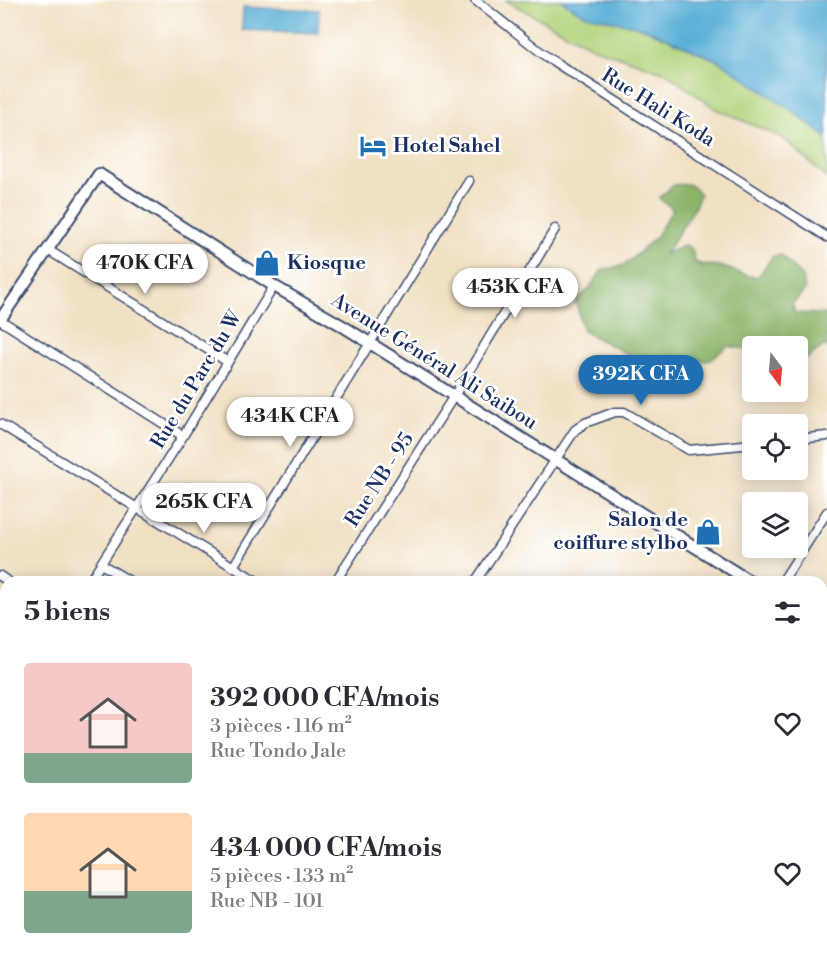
<!DOCTYPE html>
<html lang="fr">
<meta charset="utf-8">
<style>
:root{--surface:#fff;--page:#f2f2f3;--text:#2b2b33;--muted:#7c7c81;--accent:#1f6fb2}
body{margin:0;font-family:"Libre Bodoni",serif;background:var(--page);color:var(--text);height:100vh;display:flex;flex-direction:column;font-size:22px;white-space:nowrap}
*{box-sizing:border-box;margin:0}
p{font-size:20px;color:var(--muted)}
.icon{flex:none;width:33px;height:33px;fill:none;stroke:currentColor;stroke-width:2;stroke-linecap:round;stroke-linejoin:round}
.map{position:relative;flex:1;overflow:hidden}
.sheet{position:absolute;left:0px;top:576px;width:828px;height:384px;display:flex;flex-direction:column;background:var(--surface);border-radius:18px 18px 0 0;box-shadow:0 3px 15px #0003}
.sheet>*{flex:none}
.needle{width:39px;rotate:164deg}
.buttons{position:absolute;left:742px;top:336px;display:grid;gap:12px}
.buttons a{display:grid;place-items:center;width:66px;height:66px;border-radius:6px;background:var(--surface);box-shadow:0 3px 15px #0003;font-size:30px}
.price{position:absolute;translate:-50% -51px;padding:0 14px;border-radius:21px;background:#fff;color:#222;font-size:20px;line-height:39px;filter:drop-shadow(0 2px 3px #0008)}
.price::after{content:'';position:absolute;left:50%;top:36px;width:18px;height:14px;margin-left:-9px;background:inherit;clip-path:polygon(0 0,100% 0,50% 100%)}
.price.selected{background:var(--accent);color:#fff}
ul{padding:0;list-style:none}
li{display:flex;align-items:center;gap:18px;height:150px;padding:0 24px}
li span{display:grid;place-items:center;flex:none;width:168px;height:120px;border-radius:6px;color:#555}
li>.icon{margin-inline-start:auto}
span .icon{width:72px;height:72px;fill:#fffc;stroke-width:1}
li b{font-size:26px}
h2{display:flex;justify-content:space-between;align-items:center;height:72px;padding:0 24px;font-size:26px}
.map>svg:first-child{display:block}
</style>
<div class="map">
<svg width="827" height="960" viewBox="0 0 827 960">
<rect width="100%" height="100%" fill="#fff"/>
<filter id="ink" filterUnits="userSpaceOnUse"><feTurbulence type="fractalNoise" baseFrequency=".0167" numOctaves="2"/><feDisplacementMap in="SourceGraphic" scale="12" xChannelSelector="R" yChannelSelector="G"/><feConvolveMatrix kernelMatrix="1 2 1 2 8 2 1 2 1" color-interpolation-filters="sRGB"/></filter>
<filter id="wash" filterUnits="userSpaceOnUse"><feTurbulence type="fractalNoise" baseFrequency=".008" numOctaves="4" result="noise"/><feDisplacementMap in="SourceGraphic" scale="24" xChannelSelector="R" yChannelSelector="G"/><feGaussianBlur stdDeviation="1.35" result="paint"/><feColorMatrix in="noise" values="0 0 0 0 0 0 0 0 0 0 0 0 0 0 0 0 0 1.4 0 .05"/><feComposite in="paint" operator="in"/></filter>
<g filter="url(#wash)">
<rect width="100%" height="100%" fill="#f1e1c4"/>
<!-- green -->
<path fill="#b2d37a" stroke="#66816c" stroke-width="1.5" d="M505 0H561L583 14 644 28 721 62 795 113 827 138V178L783 138 716 109 666 73 592 47Z
M227 954H287L294 960H222Z"/>
<!-- forest -->
<path fill="#8db56a" stroke="#547264" stroke-width="1.5" d="M689 184 700 194 694 209 665 254 685 245 692 249 695 262C704 267 710 264 719 266 733 269 744 277 758 277L772 257 780 254 803 278 805 290 792 304 795 313 824 314 827 316V347L825 345 798 365V346H753V350L728 346 708 361 678 358 668 375 583 331 576 302 589 289 602 270 625 265 655 238 673 209 659 198 674 185Z"/>
<!-- water -->
<path fill="#58afd5" stroke="#3a6f9a" stroke-width="1.5" d="M561 0H827V138L795 113 721 62 644 28 583 14Z
M243 7 319 10 318 33 242 30Z"/>
</g>
<g filter="url(#ink)">
<g fill="none" stroke-linecap="round" stroke-linejoin="round">
<!-- street casing -->
<g stroke="#3b4a6d" stroke-width="11">
<path id="street" d="M475 0 547 57 827 237
M48 250 228 362
M0 320 183 436
M0 424 258 582
M798 439 827 436
M101 564 131 582
M233 567 469 181
M0 576 9 582
M89 582 183 436 274 286
M335 582 454 396 555 229
M475 582 575 430 585 423 615 412H624L689 450 753 444
M782 582 827 512
M822 668 827 660
M822 764 827 768
M822 800 827 792
M406 954 414 960
M363 960 367 954
M391 960 394 954
M467 960 471 954
M629 960 633 954
M719 960 723 954"/>
</g>
<!-- secondary casing -->
<g stroke="#3b4a6d" stroke-width="14">
<path id="secondary" d="M0 320 99 174 274 286 341 325 751 582
M822 627 827 631
M0 691 6 696
M307 954 314 960
M537 960 541 954"/>
</g>
<!-- street -->
<use href="#street" stroke="#fff" stroke-width="8"/>
<!-- secondary -->
<use href="#secondary" stroke="#fff" stroke-width="10"/>
</g>
</g>
<!-- icons -->
<defs>
<g id="hotel-bare" transform="scale(2.07)"><path d="M-6-4.5h1.5V1H6V5H4.5V3h-9V5H-6ZM-4 0a1.8 1.8 0 1 1 3.6 0ZM.5 0V-2.5h3Q6-2.5 6 0Z" fill="#1f6fb2" stroke="#fff" stroke-width="2.5" paint-order="stroke"/></g>
<g id="shop-bare" transform="scale(2.07)"><path d="M-5-2.5h2.3a2.7 3.5 0 0 1 5.4 0H5L5.5 6h-11ZM-1.5-2.5h3a1.5 2.3 0 0 0-3 0Z" fill="#1f6fb2" stroke="#fff" stroke-width="2.5" paint-order="stroke"/></g>
</defs>
<g fill-rule="evenodd">
<use href="#hotel-bare" x="373" y="146"/>
<use href="#shop-bare" x="267" y="263"/>
<use href="#shop-bare" x="708" y="532"/>
</g>
<g text-anchor="middle" dominant-baseline="central" stroke-width="5" stroke-linejoin="round" paint-order="stroke">
<!-- street labels -->
<g font-size="20" fill="#1b2f5e" stroke="#fff">
<text transform="translate(658 108) rotate(32)">Rue Hali Koda</text>
<text transform="translate(434 362) rotate(32)">Avenue Général Ali Saibou</text>
<text transform="translate(197 380) rotate(-59)">Rue du Parc du W</text>
<text transform="translate(380 480) rotate(-57)">Rue NB - 95</text>
</g>
<!-- poi labels -->
<g font-size="20" font-weight="bold" fill="#1b2f5e" stroke="#fff" text-anchor="start">
<text x="393" y="146">Hotel Sahel</text>
<text x="287" y="263">Kiosque</text>
<text x="688" y="520" text-anchor="end">Salon de<tspan x="688" dy="23">coiffure stylbo</tspan></text>
</g>
</g>
</svg>
<div class="buttons">
<a><svg class="needle" viewBox="-14 -14 28 28"><path d="M0-13l5 13h-10z" fill="#e53935"/><path d="M0 13l5-13h-10z" fill="#7c7c81"/></svg></a>
<a><svg class="icon" aria-label="locate" viewBox="0 0 24 24"><circle cx="12" cy="12" r="6"/><path d="M12 2v4M12 18v4M2 12h4M18 12h4"/></svg></a>
<a><svg class="icon" aria-label="layers" viewBox="0 0 24 24"><path d="M12 4l9 5-9 5-9-5zM3 14l9 5 9-5"/></svg></a>
</div>
<b class="price" style="left:145px;top:295px">470K CFA</b>
<b class="price" style="left:515px;top:319px">453K CFA</b>
<b class="price selected" style="left:641px;top:406px">392K CFA</b>
<b class="price" style="left:290px;top:448px">434K CFA</b>
<b class="price" style="left:204px;top:534px">265K CFA</b>
<section class="sheet">
<h2>5 biens<svg class="icon" aria-label="filters" viewBox="0 0 24 24"><path d="M4 7h16M4 17h16"/><circle cx="9" cy="7" r="2"/><circle cx="15" cy="17" r="2"/></svg></h2>
<ul>
<li><span style="background:linear-gradient(#f6c9c9 75%,#7fa58c 0)"><svg class="icon" aria-label="home" viewBox="0 0 24 24"><path d="M3 11l9-7 9 7M6 9v11h12V9"/></svg></span><div><b>392 000 CFA/mois</b><p>3 pièces · 116 m²</p><p>Rue Tondo Jale</p></div><svg class="icon" aria-label="heart" viewBox="0 0 24 24"><path d="M12 20l-8-8c-3-5 5-10 8-4 3-6 11-1 8 4z"/></svg></li>
<li><span style="background:linear-gradient(#ffd9b3 65%,#7fa58c 0)"><svg class="icon" aria-label="home" viewBox="0 0 24 24"><path d="M3 11l9-7 9 7M6 9v11h12V9"/></svg></span><div><b>434 000 CFA/mois</b><p>5 pièces · 133 m²</p><p>Rue NB - 101</p></div><svg class="icon" aria-label="heart" viewBox="0 0 24 24"><path d="M12 20l-8-8c-3-5 5-10 8-4 3-6 11-1 8 4z"/></svg></li>
</ul>
</section>
</div>
